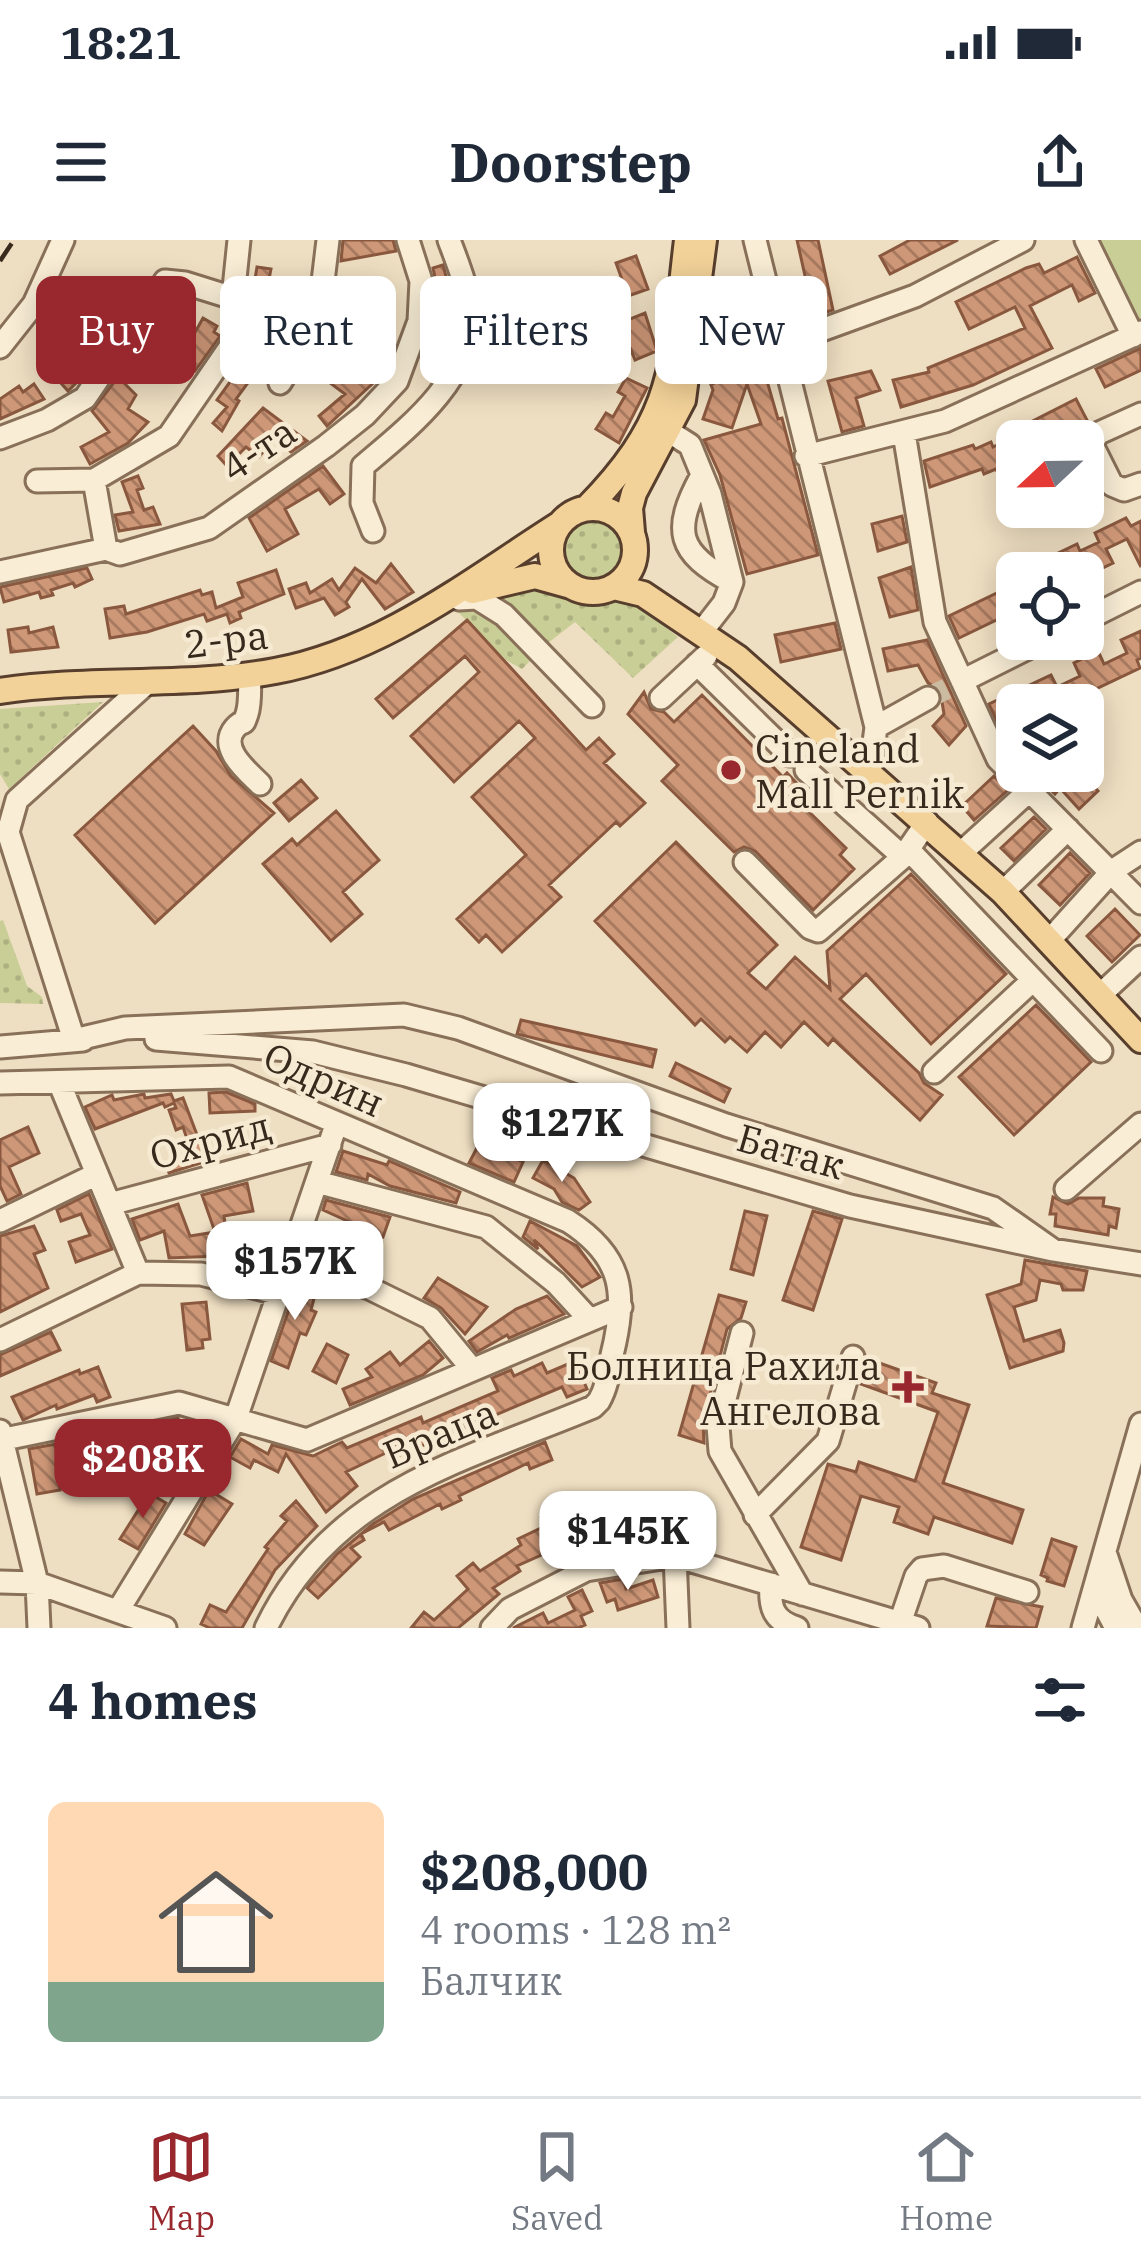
<!DOCTYPE html>
<meta charset="utf-8">
<style>
:root{--surface:#fff;--page:#f6f6f7;--text:#1f2937;--muted:#747a83;--line:#e0e1e3;--accent:#99282e}
body{margin:0;font-family:"IBM Plex Serif",serif;background:var(--page);color:var(--text);height:100vh;display:flex;flex-direction:column;font-size:45px;white-space:nowrap}
*{box-sizing:border-box;margin:0}
p{font-size:39px;color:var(--muted)}
.icon{flex:none;width:66px;height:66px;fill:none;stroke:currentColor;stroke-width:2;stroke-linecap:round;stroke-linejoin:round}
.map{position:relative;height:1388px;overflow:hidden}
.drawer{display:flex;flex-direction:column;background:var(--surface);flex:1}
.drawer>*{flex:none}
.hud{position:absolute;left:36px;top:36px;width:1071px;height:108px;display:flex;gap:24px}
.needle{width:78px;rotate:248deg}
.controls{position:absolute;left:996px;top:180px;display:grid;gap:24px}
.controls a{display:grid;place-items:center;width:108px;height:108px;border-radius:18px;background:var(--surface);box-shadow:0 6px 30px #0003;font-size:60px}
.price{position:absolute;translate:-50% -102px;padding:0 27px;border-radius:24px;background:#fff;color:#222;font-size:39px;line-height:78px;filter:drop-shadow(0 3px 6px #0008)}
.price::after{content:'';position:absolute;left:50%;top:72px;width:36px;height:27px;margin-left:-18px;background:inherit;clip-path:polygon(0 0,100% 0,50% 100%)}
.price.selected{background:var(--accent);color:#fff}
ul{padding:0;list-style:none}
li{display:flex;align-items:center;gap:36px;height:300px;padding:0 48px}
li span{display:grid;place-items:center;flex:none;width:336px;height:240px;border-radius:18px;color:#555}
li>.icon{margin-inline-start:auto}
span .icon{width:144px;height:144px;fill:#fffc;stroke-width:1}
li b{font-size:51px}
h2{display:flex;justify-content:space-between;align-items:center;height:144px;padding:0 48px;font-size:51px}
.pill{padding:0 42px;border-radius:18px;background:var(--surface);box-shadow:0 6px 30px #0003;font-size:42px;line-height:108px}
.pill.selected{background:var(--accent);color:#fff}
.status{display:flex;justify-content:space-between;align-items:center;height:84px;padding:0 60px;background:var(--surface);direction:ltr}
.status svg{height:33px;fill:currentColor}
header{display:flex;justify-content:space-between;align-items:center;height:156px;padding:0 48px;background:var(--surface);font-size:54px;font-weight:700}
.menu{display:flex;justify-content:space-around;align-items:center;height:168px;border-top:3px solid var(--line);background:var(--surface);font-size:33px;color:var(--muted)}
.menu a{display:grid;justify-items:center;gap:6px}
.menu .selected{color:var(--accent)}
.map>svg:first-child{display:block}
</style>
<div class="status"><b>18:21</b><svg viewBox="0 0 49 12"><path d="M0 12V9h3v3zM5 12V6h3v6zM10 12V3h3v9zM15 12V0h3v12zM26 1h20v11H26zM47 4h2v5h-2z"/></svg></div>
<header><svg class="icon" aria-label="menu" viewBox="0 0 24 24"><path d="M4 6h16M4 12h16M4 18h16"/></svg>Doorstep<svg class="icon" aria-label="share" viewBox="0 0 24 24"><path d="M12 15V3M7 8l5-5 5 5M5 13v7h14v-7"/></svg></header>
<div class="map">
<svg width="1141" height="1388" viewBox="0 0 1141 1388">
<defs>
<pattern id="grass-dots" width="8" height="8" patternUnits="userSpaceOnUse" patternTransform="scale(3)"><rect width="8" height="8" fill="#c9cd96"/><path d="M2 2h.1M6 6h.1" fill="none" stroke="#adb081" stroke-width="1.8" stroke-linecap="round"/></pattern>
<pattern id="building-back-hatch" width="6" height="6" patternUnits="userSpaceOnUse" patternTransform="scale(3)"><rect width="6" height="6" fill="#ce9777"/><path d="M-1 5l2 2M0 0l6 6M5-1l2 2" fill="none" stroke="#a87b61"/></pattern>
</defs>
<rect width="100%" height="100%" fill="#efdfc2"/>
<!-- grass -->
<path fill="url(#grass-dots)" d="M561 309a30 30 0 1 1 60 0a30 30 0 1 1-60 0Z
M528 344 592 362 625 355 678 397 633 438 575 382 543 407 488 357Z
M478 363 533 418 522 429 506 420 458 372Z
M103 462 9 549 0 534V469Z
M3 680 27 746 42 757 43 764 0 763V681Z"/>
<!-- park -->
<path fill="#c9cd96" d="M1094 0H1141V87L1136 89Z"/>
<!-- building -->
<path fill="url(#building-back-hatch)" stroke="#89583e" stroke-width="3" d="M343 0H393L396 11 341 21Z
M797 0H818L833 70 814 76Z
M910 0H958L890 34 880 16Z
M636 16 648 49 628 56 616 23Z
M1077 17 1095 53 1079 61 1072 45 1030 66 1052 108 973 145 901 167 893 140 929 132 928 128 1025 88 1015 67 969 89 956 62 1026 28 1039 24 1044 33Z
M443 25 454 66 453 94 446 115 425 109 434 82 436 42 433 28Z
M257 27 271 29 266 54 295 55V74L276 73V65L253 51Z
M336 59 344 60 335 99 340 102 331 123 348 136 357 127 365 135 379 110 390 117 384 133 327 186 319 176 345 154 314 131 325 116 317 113 333 86Z
M170 61 174 63 169 71 175 74 163 96 168 99 151 129 132 118Z
M645 73 657 111 635 120 620 83Z
M203 78 217 86 214 92 220 96 195 131 179 121Z
M85 103 93 111 75 137 78 141 68 151 52 133Z
M1141 108V130L1105 147 1096 129Z
M769 117 774 139 767 141 778 179 782 178 818 315 747 334 720 235 704 200 761 184 747 144 732 188 703 179 713 150 711 145 733 133 731 129Z
M240 119 258 129 236 159 239 161 222 191 213 183 227 167 217 160 232 139 228 136Z
M871 131 880 150 856 158 864 186 842 192 828 141Z
M118 137 136 155 128 169 148 182 128 203 90 224 81 207 109 192 92 171Z
M626 138 647 148 619 203 596 189 606 173 613 177 625 156 618 152Z
M34 144 44 159 0 179V159L19 146 23 152Z
M1076 159 1088 182 1049 201H1017V224L998 233 996 229 984 234 982 229 930 247 924 221 973 205 975 209 991 202 993 207 1015 196 1013 191Z
M263 168 307 201 291 212 274 199 259 217 246 207 227 226 218 216Z
M323 226 344 254 330 264 319 249 285 269 298 294 267 311 249 278Z
M138 236 143 248 137 250 144 270 153 267 160 284 119 291 115 275 133 272 122 242Z
M902 276 907 302 878 311 872 284Z
M1126 278 1131 286 1141 281V327L1127 299 1106 309 1113 323 1088 335 1082 323 1058 333 1050 317 1077 304 1080 311 1099 302 1095 293Z
M391 324 413 352 385 369 362 339 346 362 349 367 335 375 324 358 296 368 294 363 289 349 306 343 310 353 332 339 339 350 355 328 376 343Z
M911 327 918 370 890 377 879 338Z
M87 328 92 339 75 347 73 343 51 350 53 355 41 358 39 352 4 362 0 347Z
M276 330 284 354 239 372 241 378 230 383 227 374 207 381 204 374 147 392 110 398 105 369 124 366 126 374 200 350 202 355 212 352 216 368 243 357 238 343Z
M1017 331V353L1013 355 1017 370 959 398 949 376 1005 349 1000 339Z
M467 380 586 510 599 498 614 514 604 523 645 563 620 586 616 582 549 645 561 657 502 712 486 695 479 702 457 679 526 615 472 557 535 498 519 481 454 542 411 496 479 432 465 416 393 478 376 459Z
M835 383 841 409 781 422 775 395Z
M28 387 29 393 53 387 58 407 11 412 8 390Z
M1141 391V418L1137 420 1140 428 1062 465 1057 456 1038 465H1017V475L998 484 989 464 1051 435 1057 447 1080 436 1074 423 1098 411 1104 424 1127 413 1121 400Z
M927 400 966 486 949 505 933 486 944 474 940 450 928 443 918 425 888 431 883 409Z
M644 452 651 469 664 472 674 482 702 455 783 537 787 533 807 554 799 562 846 608 840 615 854 629 813 670 755 611 744 607 734 612 662 541 678 525 628 474Z
M193 486 216 511 231 536 274 573 155 683 75 595Z
M1051 531H1079L1098 551 1079 569 1060 548 1055 554 1041 540Z
M994 536 1008 550 974 580 962 566Z
M301 540 317 558 289 581 274 563Z
M336 571 379 620 343 652 362 674 331 701 263 624 292 599 297 605Z
M1034 577 1046 589 1014 621 1001 608Z
M676 602 777 705 748 733 766 749 795 717 830 749 827 711 911 634 1006 734 931 804 866 734 840 759 919 833 924 843 942 855 920 880 833 799 828 805 804 782 781 807 765 792 747 812 730 797 725 802 701 779 695 785 595 681Z
M1070 613 1090 633 1060 665 1039 645Z
M1115 669 1140 695 1112 722 1087 696Z
M1036 765 1091 822 1014 895 959 837Z
M521 780 656 810 652 827 517 794Z
M676 823 730 849 724 862 670 836Z
M226 852 255 864V871L210 873 209 853Z
M144 854 145 858 171 854 174 861 183 858 207 921 169 933 166 924 192 914 183 887 176 890 169 870 176 868 174 863 165 867 163 863 95 889 85 867 112 855 114 860Z
M28 887 39 913 9 927 21 954 7 961 0 946V900Z
M480 902 523 922 514 942 469 923Z
M343 911 387 925 389 921 460 952 456 963 390 946 368 934 367 940 336 932Z
M543 920 574 938 590 962 579 970 562 962 554 949 533 938Z
M247 943 253 971 224 976 230 1016 225 1018 220 1005 219 1016 169 1018 164 991 140 1000 132 979 178 964 190 996 215 992 202 955Z
M89 954 112 1009 76 1022 69 1002 90 995 81 974 61 981 57 970Z
M1053 957 1068 964 1079 958H1104L1103 966 1119 969 1116 988 1109 986 1108 995 1055 986 1056 974H1050Z
M326 960 390 977 383 997 323 970Z
M745 971 767 976 753 1035 731 1029Z
M813 971 842 979 813 1070 783 1060Z
M530 981 577 1006 600 1037 582 1047 541 1006 534 1000 538 1009 523 997Z
M34 986 45 1010 34 1014 48 1048 0 1072V996Z
M1025 1020 1087 1031 1083 1050H1063L1061 1044 1040 1040 1036 1060 1014 1067 1024 1101 1060 1090 1064 1103 1063 1111 1010 1128 987 1055 1021 1044Z
M438 1038 487 1067 465 1094 441 1068 424 1058Z
M299 1041 317 1047 311 1070 316 1072 306 1095 300 1093 288 1128 271 1121 296 1049H301L297 1047Z
M719 1055 746 1062 741 1078 727 1089 703 1182 704 1203 679 1195Z
M547 1056 564 1074 509 1098 507 1095 477 1112 469 1101 516 1069Z
M206 1062 210 1099 202 1100 203 1108 187 1110 182 1064Z
M51 1092 60 1110 0 1136V1115Z
M429 1101 443 1118 423 1135 350 1165 343 1149 372 1137 366 1129 390 1112 400 1125Z
M327 1104 348 1115 336 1143 313 1131Z
M868 1119 936 1143 932 1153 969 1165 943 1243 1023 1270 1012 1303 934 1277 928 1294 894 1282 899 1267 861 1256 841 1320 801 1307 828 1224 856 1232 859 1222 915 1241 938 1172 861 1144Z
M575 1121 587 1149 567 1157 562 1147 395 1217 392 1210 346 1232 357 1246 326 1272 286 1214 278 1232 254 1220 250 1228 230 1217 241 1199 268 1214 272 1205 313 1216 342 1202 347 1208 421 1177 423 1183 498 1151 492 1138 511 1130 514 1136 542 1123 547 1133Z
M98 1127 110 1157 97 1162 94 1155 57 1169 56 1165 23 1180 12 1157 79 1130 80 1134Z
M178 1178 180 1183 212 1188 205 1201 164 1210 156 1183Z
M545 1202 552 1220 530 1229 528 1223 459 1256 461 1260 442 1269 440 1264 389 1290 384 1282 361 1294 364 1300 351 1308 360 1317 318 1358 307 1348 337 1314 373 1284 413 1259Z
M56 1204 60 1250 37 1254 29 1209Z
M209 1250 232 1264 204 1305 185 1294Z
M149 1253 166 1263 138 1309 120 1299Z
M296 1261 317 1286 275 1330 242 1388H210L201 1384 210 1365 226 1372 268 1309 265 1307 287 1281 281 1276Z
M562 1268 572 1292 544 1304 548 1312 517 1326 520 1331 493 1348 499 1354 458 1388H411L424 1372 434 1380 468 1349 457 1336 473 1323 480 1331 521 1305 518 1299 545 1286 541 1277Z
M1052 1299 1076 1307 1064 1346 1047 1341 1048 1338 1041 1335Z
M623 1339 626 1349 653 1340 658 1357 618 1370 615 1359 607 1362 600 1343Z
M582 1350 592 1371 581 1376 585 1385 578 1388H513L543 1373 548 1383 575 1370 568 1357Z
M996 1358 1042 1367 1036 1388 987 1386Z"/>
<g fill="none" stroke-linecap="round" stroke-linejoin="round">
<!-- minor-tunnel -->
<path stroke="#cabba1" stroke-width="21" stroke-dasharray="21 10" stroke-linecap="butt" d="M928 458 962 441"/>
<!-- minor casing -->
<g stroke="#897059" stroke-width="27">
<path id="minor" d="M755 0 876 487 870 533
M1086 0 1133 96
M783 104 915 56 1023 0
M0 107 34 64 63 0
M280 143 318 83 328 0
M1141 174 1099 193 1091 203 1112 245 1124 250 1141 244
M668 191 690 205 710 254 732 342 724 363 703 390
M904 193 935 382 998 519 1141 663
M0 198 47 180 85 158 165 41 185 43 233 58
M806 216 945 181 1141 92
M701 237C672 290 677 313 732 342
M94 240 106 309
M37 241 94 240 169 196 239 94 242 76 233 58 239 0
M373 291 362 263 363 226C407 189 473 138 470 74 468 48 458 24 449 0
M0 332 106 309 120 314 209 288 326 206 365 175 397 141 419 81 421 41 408 0
M459 359 477 358 504 375 592 466
M1083 381 1141 352
M697 424 790 515
M250 435C249 447 251 462 247 474 242 489 245 477 235 488 218 508 247 531 260 544
M962 441 1046 399
M147 443 17 560 8 592 74 800 125 788 404 775 458 788 726 885 993 968 1053 1010
M661 458 706 416
M876 487 928 458
M806 530 903 617
M908 609 1101 811
M961 613 1030 550
M745 622 810 688 818 691 903 617 927 582
M1003 652 1068 589
M1049 701 1112 631 1141 612
M1099 756 1141 717
M156 799 313 812 406 835 850 966 1053 1010 1141 1024
M0 807 83 800
M934 832 1033 740
M59 842 138 1033
M0 843 229 837 568 981C624 1017 627 1054 612 1115 609 1131 607 1147 599 1161L593 1167C463 1221 332 1251 266 1388
M317 942 486 987 556 1043 589 1079
M1066 949 1141 884
M110 964 330 905
M0 981 97 934
M291 1023 369 1048 430 1078 472 1129
M742 1093 718 1186 720 1211 802 1354
M0 1100 138 1033 201 1034 280 1054
M0 1191 37 1343 39 1388
M0 1200 179 1163 307 1200 621 1067
M755 1275 828 1201 853 1117
M1105 1312 1121 1360 1137 1388
M675 1316 678 1388
M1100 1336 1106 1369 1116 1388
M0 1342 37 1343 165 1388
M771 1344C769 1368 774 1381 797 1388
M119 1369 236 1178 336 885
M900 1383 916 1336 922 1329 944 1326 1027 1352
M492 1388 510 1369 586 1330 675 1316 918 1388
M1083 1388 1141 1184"/>
</g>
<!-- major casing -->
<g stroke="#573e2d" stroke-width="30">
<path id="major" d="M551 310a42 42 0 1 1 84 0a42 42 0 1 1-84 0Z
M587 268C679 174 672 123 687 0
M632 292 630 268 634 253 683 160 704 0
M614 347 643 354 738 418 1003 652 1141 800
M472 351 535 336 571 346
M0 451C91 437 185 448 275 431 383 411 470 341 560 284"/>
</g>
<!-- minor -->
<use href="#minor" stroke="#f9edd5" stroke-width="21"/>
<!-- major -->
<use href="#major" stroke="#f3d299" stroke-width="24"/>
<!-- rail -->
<path stroke="#38291d" stroke-width="4.5" stroke-dasharray="21 21" stroke-linecap="butt" d="M0 21 14 0"/>
</g>
<!-- markers -->
<g fill="#99282e" stroke="#f6ead2" stroke-width="4.5">
<circle cx="731" cy="530" r="12"/>
<path d="M902 1129h12v12h12v12h-12v12h-12v-12h-12v-12h12z"/>
</g>
<g text-anchor="middle" dominant-baseline="central" stroke-width="9" stroke-linejoin="round" paint-order="stroke">
<!-- street labels -->
<g font-size="39" fill="#38291d" stroke="#f6ead2">
<text transform="translate(258 209) rotate(-34)">4-та</text>
<text transform="translate(226 399) rotate(-7)">2-ра</text>
<text transform="translate(324 839) rotate(24)">Одрин</text>
<text transform="translate(210 900) rotate(-15)">Охрид</text>
<text transform="translate(791 911) rotate(16)">Батак</text>
<text transform="translate(440 1193) rotate(-23)">Враца</text>
</g>
<!-- poi labels -->
<g font-size="39" fill="#38291d" stroke="#f6ead2" text-anchor="start">
<text x="755" y="508">Cineland<tspan x="755" dy="45">Mall Pernik</tspan></text>
<text x="881" y="1125" text-anchor="end">Болница Рахила<tspan x="881" dy="45">Ангелова</tspan></text>
</g>
</g>
</svg>
<div class="controls">
<a><svg class="needle" viewBox="-14 -14 28 28"><path d="M0-13l5 13h-10z" fill="#e53935"/><path d="M0 13l5-13h-10z" fill="#747a83"/></svg></a>
<a><svg class="icon" aria-label="locate" viewBox="0 0 24 24"><circle cx="12" cy="12" r="6"/><path d="M12 2v4M12 18v4M2 12h4M18 12h4"/></svg></a>
<a><svg class="icon" aria-label="layers" viewBox="0 0 24 24"><path d="M12 4l9 5-9 5-9-5zM3 14l9 5 9-5"/></svg></a>
</div>
<b class="price" style="left:562px;top:945px">$127K</b>
<b class="price" style="left:295px;top:1083px">$157K</b>
<b class="price selected" style="left:143px;top:1281px">$208K</b>
<b class="price" style="left:628px;top:1353px">$145K</b>
<div class="hud">
<a class="pill selected">Buy</a>
<a class="pill">Rent</a>
<a class="pill">Filters</a>
<a class="pill">New</a>
</div>
</div>
<section class="drawer">
<h2>4 homes<svg class="icon" aria-label="filters" viewBox="0 0 24 24"><path d="M4 7h16M4 17h16"/><circle cx="9" cy="7" r="2"/><circle cx="15" cy="17" r="2"/></svg></h2>
<ul>
<li><span style="background:linear-gradient(#ffd9b3 75%,#7fa58c 0)"><svg class="icon" aria-label="home" viewBox="0 0 24 24"><path d="M3 11l9-7 9 7M6 9v11h12V9"/></svg></span><div><b>$208,000</b><p>4 rooms · 128 m²</p><p>Балчик</p></div></li>
</ul>
</section>
<nav class="menu">
<a class="selected"><svg class="icon" aria-label="map" viewBox="0 0 24 24"><path d="M3 6l6-2 6 2 6-2v14l-6 2-6-2-6 2zM9 4v14M15 6v14"/></svg>Map</a>
<a><svg class="icon" aria-label="saved" viewBox="0 0 24 24"><path d="M7 4h10v16l-5-4-5 4z"/></svg>Saved</a>
<a><svg class="icon" aria-label="home" viewBox="0 0 24 24"><path d="M3 11l9-7 9 7M6 9v11h12V9"/></svg>Home</a>
</nav>
